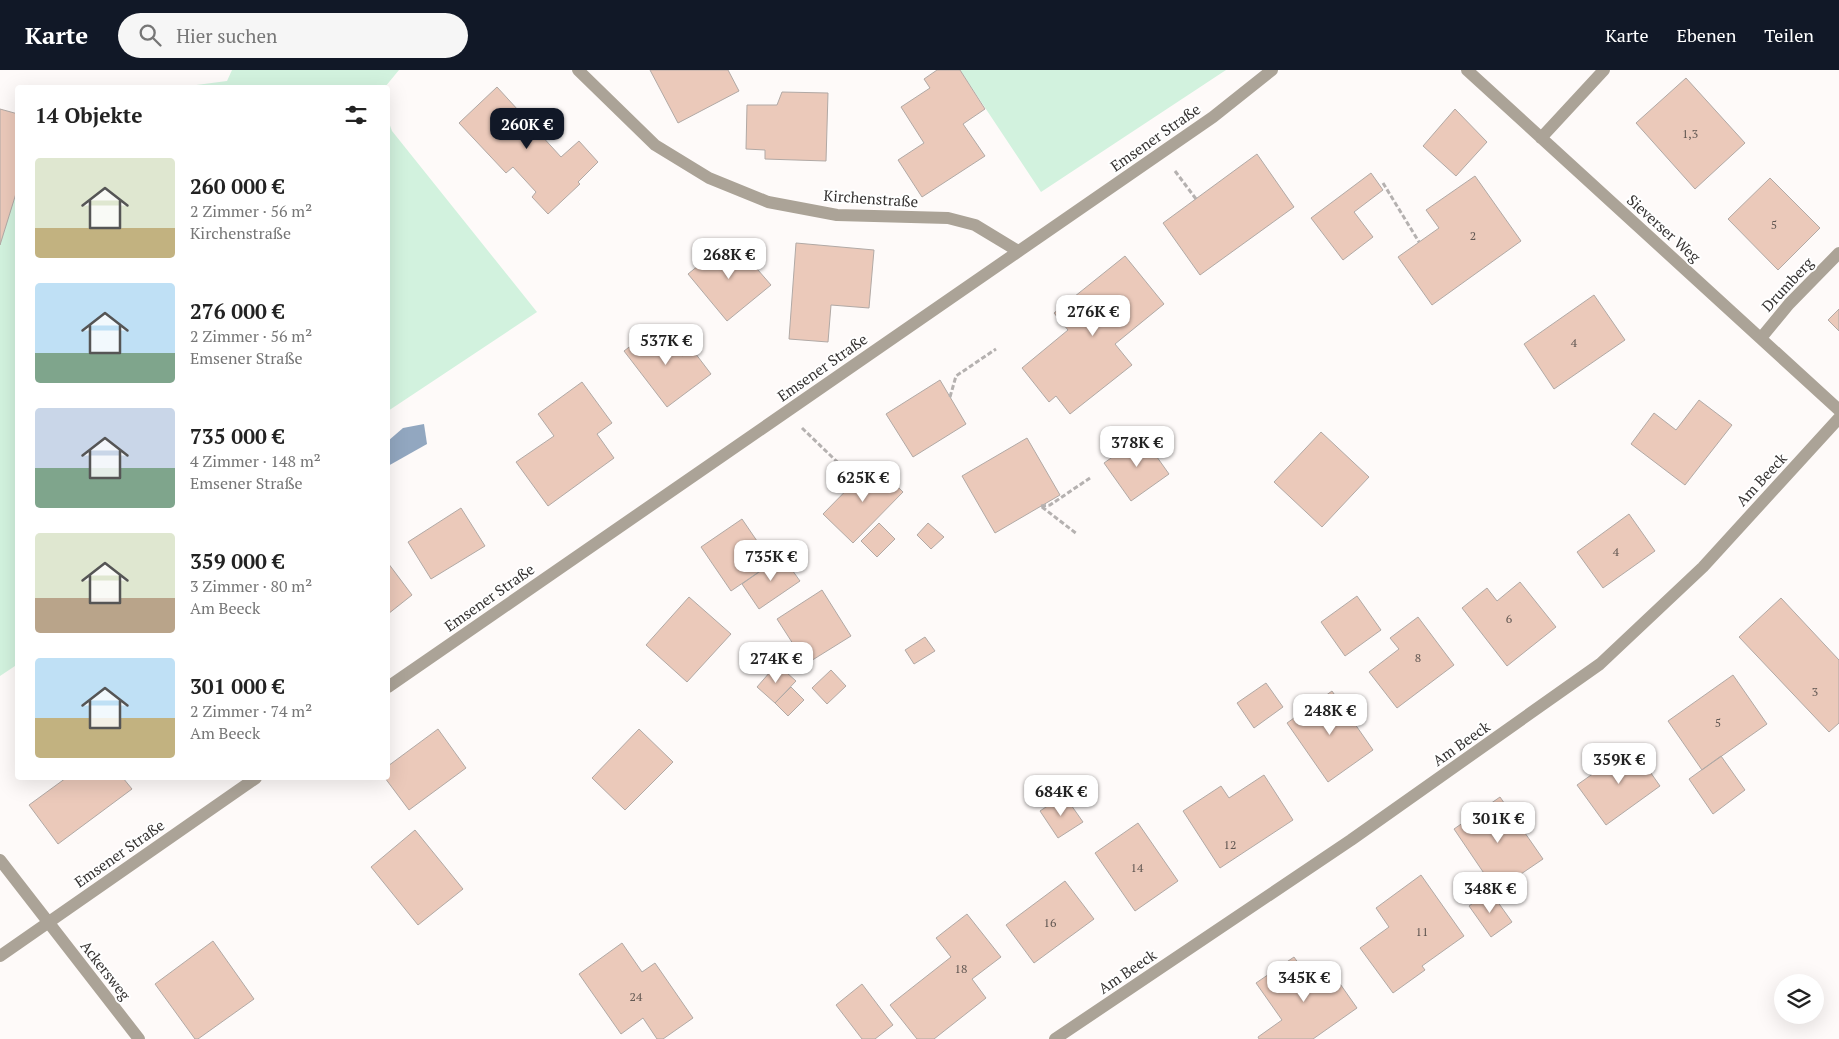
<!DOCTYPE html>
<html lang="de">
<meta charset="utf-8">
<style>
:root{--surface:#fff;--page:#f6f6f6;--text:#222;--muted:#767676;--accent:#111827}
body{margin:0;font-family:"PT Serif",serif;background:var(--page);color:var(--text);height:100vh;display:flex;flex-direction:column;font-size:19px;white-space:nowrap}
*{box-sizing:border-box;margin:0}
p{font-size:16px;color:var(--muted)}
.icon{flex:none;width:28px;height:28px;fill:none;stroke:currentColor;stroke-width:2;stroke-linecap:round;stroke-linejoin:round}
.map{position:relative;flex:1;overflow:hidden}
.drawer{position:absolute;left:15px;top:15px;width:375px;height:695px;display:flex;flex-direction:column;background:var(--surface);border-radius:5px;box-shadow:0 5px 20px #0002}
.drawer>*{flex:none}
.controls{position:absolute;left:1774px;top:904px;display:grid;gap:10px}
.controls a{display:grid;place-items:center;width:50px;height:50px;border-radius:50%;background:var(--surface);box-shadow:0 5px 20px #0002;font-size:25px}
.price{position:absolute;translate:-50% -42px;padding:0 11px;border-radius:10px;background:#fff;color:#222;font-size:16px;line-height:32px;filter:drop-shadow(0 1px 2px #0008)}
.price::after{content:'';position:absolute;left:50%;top:30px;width:15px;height:11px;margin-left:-8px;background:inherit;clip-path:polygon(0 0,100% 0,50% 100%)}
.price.on{background:var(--accent);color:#fff}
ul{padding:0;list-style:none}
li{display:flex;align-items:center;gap:15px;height:125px;padding:0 20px}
li span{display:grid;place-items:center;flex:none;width:140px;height:100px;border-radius:5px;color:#555}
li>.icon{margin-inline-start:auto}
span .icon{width:60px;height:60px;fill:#fffc;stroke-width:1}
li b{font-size:21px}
h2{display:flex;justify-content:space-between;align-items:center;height:60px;padding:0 20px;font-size:21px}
header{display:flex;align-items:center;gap:30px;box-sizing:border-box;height:70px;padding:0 25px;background:var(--accent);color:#fff}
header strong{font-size:24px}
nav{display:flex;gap:28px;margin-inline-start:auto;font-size:18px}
.search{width:350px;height:45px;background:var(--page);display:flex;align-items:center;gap:12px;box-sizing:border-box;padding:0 18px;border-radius:28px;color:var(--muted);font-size:19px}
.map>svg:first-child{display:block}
</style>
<header>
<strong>Karte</strong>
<div class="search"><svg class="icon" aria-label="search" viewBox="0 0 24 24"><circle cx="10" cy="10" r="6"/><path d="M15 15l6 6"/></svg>Hier suchen</div>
<nav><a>Karte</a><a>Ebenen</a><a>Teilen</a></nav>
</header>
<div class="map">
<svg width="1839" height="969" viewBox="0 0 1839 969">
<rect width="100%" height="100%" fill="#fefaf9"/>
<!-- green -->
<path fill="#d2f2de" d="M232 0H399L385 17H181L227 11Z
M960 0H1226L1041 122Z
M388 50 392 61 537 242 388 341Z
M17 117 18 594 0 606V175Z"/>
<!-- water -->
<path fill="#92a7c0" d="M424 354 427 374 388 396V371L403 358Z"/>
<!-- building -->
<path fill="#ebc9ba" stroke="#b1a9a5" d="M650 0H728L739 21 678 53Z
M937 0H960L985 39 963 54 985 86 922 127 898 90 924 73 901 37 930 18 924 9Z
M1686 8 1745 73 1695 119 1636 53Z
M497 17 561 87 579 71 598 92 578 112 580 114 548 144 532 127 536 122 513 97 506 103 459 53Z
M782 22 828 23 826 91 765 89V80L746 79 747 35H777Z
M0 39 18 44V117L0 175Z
M1455 39 1487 72 1456 106 1423 76Z
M1257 84 1294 137 1200 205 1163 153Z
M1371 103 1383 120 1354 142 1373 167 1343 190 1311 148Z
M1475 106 1521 171 1432 235 1398 187 1439 158 1426 140Z
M1770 108 1820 158 1778 200 1728 149Z
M731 169 771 215 727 251 688 204Z
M796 173 874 180 869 238 831 235 828 272 789 269Z
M1125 186 1164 234 1115 274 1132 295 1070 344 1056 326 1049 332 1022 298 1068 260 1054 243Z
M1594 225 1625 270 1554 319 1524 274Z
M1839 239V261L1828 250Z
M658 255 682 286 692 279 711 304 667 337 624 281Z
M940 310 966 354 913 387 886 344Z
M582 312 612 353 597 364 614 388 548 436 516 392 554 366 538 344Z
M1699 330 1732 355 1685 415 1631 374 1654 343 1676 360Z
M1321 362 1369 407 1322 457 1274 412Z
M1142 366 1169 404 1131 431 1104 393Z
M1027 368 1060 425 995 463 962 406Z
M873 393 903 422 853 473 823 444Z
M461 438 485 476 431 509 408 472Z
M1629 444 1655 481 1603 518 1577 482Z
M742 449 772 493 731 521 701 477Z
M879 453 895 469 877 487 861 471Z
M928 453 944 467 931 479 917 465Z
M782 486 800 511 759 539 742 514Z
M388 493 412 525 388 544Z
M1520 512 1556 557 1507 596 1462 538 1487 518 1497 531Z
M822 520 851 566 806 594 777 549Z
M1357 526 1381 560 1345 586 1321 552Z
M689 527 731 564 687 612 646 575Z
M1781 528 1839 590V653L1829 662 1739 567Z
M1418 547 1454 595 1397 638 1369 602 1399 579 1390 568Z
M925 567 935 581 914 594 905 580Z
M777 594 796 611 775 633 757 617Z
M831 600 846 616 827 634 812 618Z
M1733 605 1767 654 1702 700 1668 651Z
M1266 613 1283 637 1254 658 1237 633Z
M791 617 804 630 788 646 775 633Z
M1332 621 1373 680 1328 712 1287 653Z
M438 659 466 698 409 740 385 708H388V696Z
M639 659 673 692 625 740 592 708Z
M1632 676 1660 716 1606 755 1577 715Z
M1721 686 1745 720 1713 744 1689 709Z
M1264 705 1293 750 1220 798 1183 741 1221 716 1229 728Z
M66 708H123L132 719 58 774 29 735Z
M1064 725 1083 752 1058 768 1040 741Z
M1500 727 1543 789 1496 821 1454 759Z
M1138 753 1178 811 1135 841 1095 783Z
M415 760 463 819 418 855 371 797Z
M1421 805 1464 866 1422 896 1425 900 1393 923 1360 878 1389 857 1376 838Z
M1065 811 1094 849 1034 893 1006 855Z
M1490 821 1512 852 1491 867 1469 836Z
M967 844 1001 887 972 909 986 928 934 969H917L890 935 951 887 936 868Z
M213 871 254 929 198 969H195L155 914Z
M622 873 642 902 655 893 693 948 663 969H657L643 948 621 964 579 904Z
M1294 887 1313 914 1331 901 1357 938 1313 969H1259L1258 967 1282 950 1256 913Z
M862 914 893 955 875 969H862L836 935Z"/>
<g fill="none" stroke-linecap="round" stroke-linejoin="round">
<!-- path -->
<path stroke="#b5b1b0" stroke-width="3" stroke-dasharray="5 2.5" stroke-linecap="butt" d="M1175 101 1196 129
M1383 113 1419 172
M950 327 956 306 996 279
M802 358 856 410
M1041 436 1050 435 1090 408
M1042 437 1077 464"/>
<!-- minor -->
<path stroke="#aba397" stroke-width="12" d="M578 0 655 75 709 108 768 132 837 145 948 148 975 155 1018 181
M1467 0 1839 340
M1541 68 1604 0
M1761 268 1789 234 1839 183
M388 617 1213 47 1272 0
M0 790 139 969
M0 886 256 708
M1055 969 1351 770 1600 594 1703 497 1839 348"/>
</g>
<g text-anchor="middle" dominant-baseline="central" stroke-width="4" stroke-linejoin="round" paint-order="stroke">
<!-- number labels -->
<g font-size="12" fill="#625853">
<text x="1690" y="63">1,3</text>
<text x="1774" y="154">5</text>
<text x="1473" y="165">2</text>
<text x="1574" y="272">4</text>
<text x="1616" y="481">4</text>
<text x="1509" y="548">6</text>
<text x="1418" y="587">8</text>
<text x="1815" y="621">3</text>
<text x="1718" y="652">5</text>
<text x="1230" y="774">12</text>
<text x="1137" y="797">14</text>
<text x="1050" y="852">16</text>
<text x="1422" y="861">11</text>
<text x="961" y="898">18</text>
<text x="636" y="926">24</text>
</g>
<!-- street labels -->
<g font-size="15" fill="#353231" stroke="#fff">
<text transform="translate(1155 67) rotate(-35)">Emsener Straße</text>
<text transform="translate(871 128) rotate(4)">Kirchenstraße</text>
<text transform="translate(1664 158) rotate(42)">Sieverser Weg</text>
<text transform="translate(1787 214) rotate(-47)">Drumberg</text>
<text transform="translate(822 297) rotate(-35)">Emsener Straße</text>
<text transform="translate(1761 409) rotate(-47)">Am Beeck</text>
<text transform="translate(489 527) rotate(-35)">Emsener Straße</text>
<text transform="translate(1461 673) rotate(-35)">Am Beeck</text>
<text transform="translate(119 783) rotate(-35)">Emsener Straße</text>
<text transform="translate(106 900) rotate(52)">Ackersweg</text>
<text transform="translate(1127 901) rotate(-34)">Am Beeck</text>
</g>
</g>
</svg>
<div class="controls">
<a><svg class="icon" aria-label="layers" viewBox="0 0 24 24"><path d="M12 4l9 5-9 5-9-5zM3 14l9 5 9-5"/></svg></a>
</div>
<b class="price on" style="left:527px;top:80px">260K €</b>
<b class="price" style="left:729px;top:210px">268K €</b>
<b class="price" style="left:1093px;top:267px">276K €</b>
<b class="price" style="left:666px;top:296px">537K €</b>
<b class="price" style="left:1137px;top:398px">378K €</b>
<b class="price" style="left:863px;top:433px">625K €</b>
<b class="price" style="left:771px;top:512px">735K €</b>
<b class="price" style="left:776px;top:614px">274K €</b>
<b class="price" style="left:1330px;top:666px">248K €</b>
<b class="price" style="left:1619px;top:715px">359K €</b>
<b class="price" style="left:1061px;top:747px">684K €</b>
<b class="price" style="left:1498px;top:774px">301K €</b>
<b class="price" style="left:1490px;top:844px">348K €</b>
<b class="price" style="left:1304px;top:933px">345K €</b>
<section class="drawer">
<h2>14 Objekte<svg class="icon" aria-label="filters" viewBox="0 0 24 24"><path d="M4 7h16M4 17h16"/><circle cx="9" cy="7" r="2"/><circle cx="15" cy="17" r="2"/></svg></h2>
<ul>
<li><span style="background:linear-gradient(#dfe7d0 70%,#c2b280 0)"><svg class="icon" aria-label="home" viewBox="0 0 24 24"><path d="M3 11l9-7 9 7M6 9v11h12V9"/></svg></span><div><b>260 000 €</b><p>2 Zimmer · 56 m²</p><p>Kirchenstraße</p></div></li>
<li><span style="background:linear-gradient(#bfe0f5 70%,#7fa58c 0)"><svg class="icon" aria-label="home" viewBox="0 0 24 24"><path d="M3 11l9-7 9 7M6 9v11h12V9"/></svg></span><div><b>276 000 €</b><p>2 Zimmer · 56 m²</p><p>Emsener Straße</p></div></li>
<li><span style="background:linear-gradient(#c9d6e8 60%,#7fa58c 0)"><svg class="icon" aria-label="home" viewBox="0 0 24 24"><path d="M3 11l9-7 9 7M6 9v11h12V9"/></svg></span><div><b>735 000 €</b><p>4 Zimmer · 148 m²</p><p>Emsener Straße</p></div></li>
<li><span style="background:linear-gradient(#dfe7d0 65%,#b9a48a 0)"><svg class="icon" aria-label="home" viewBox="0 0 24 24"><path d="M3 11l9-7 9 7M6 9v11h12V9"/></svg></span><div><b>359 000 €</b><p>3 Zimmer · 80 m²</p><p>Am Beeck</p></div></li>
<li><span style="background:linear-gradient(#bfe0f5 60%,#c2b280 0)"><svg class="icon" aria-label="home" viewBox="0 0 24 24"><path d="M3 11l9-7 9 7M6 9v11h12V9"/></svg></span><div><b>301 000 €</b><p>2 Zimmer · 74 m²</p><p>Am Beeck</p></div></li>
</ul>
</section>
</div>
